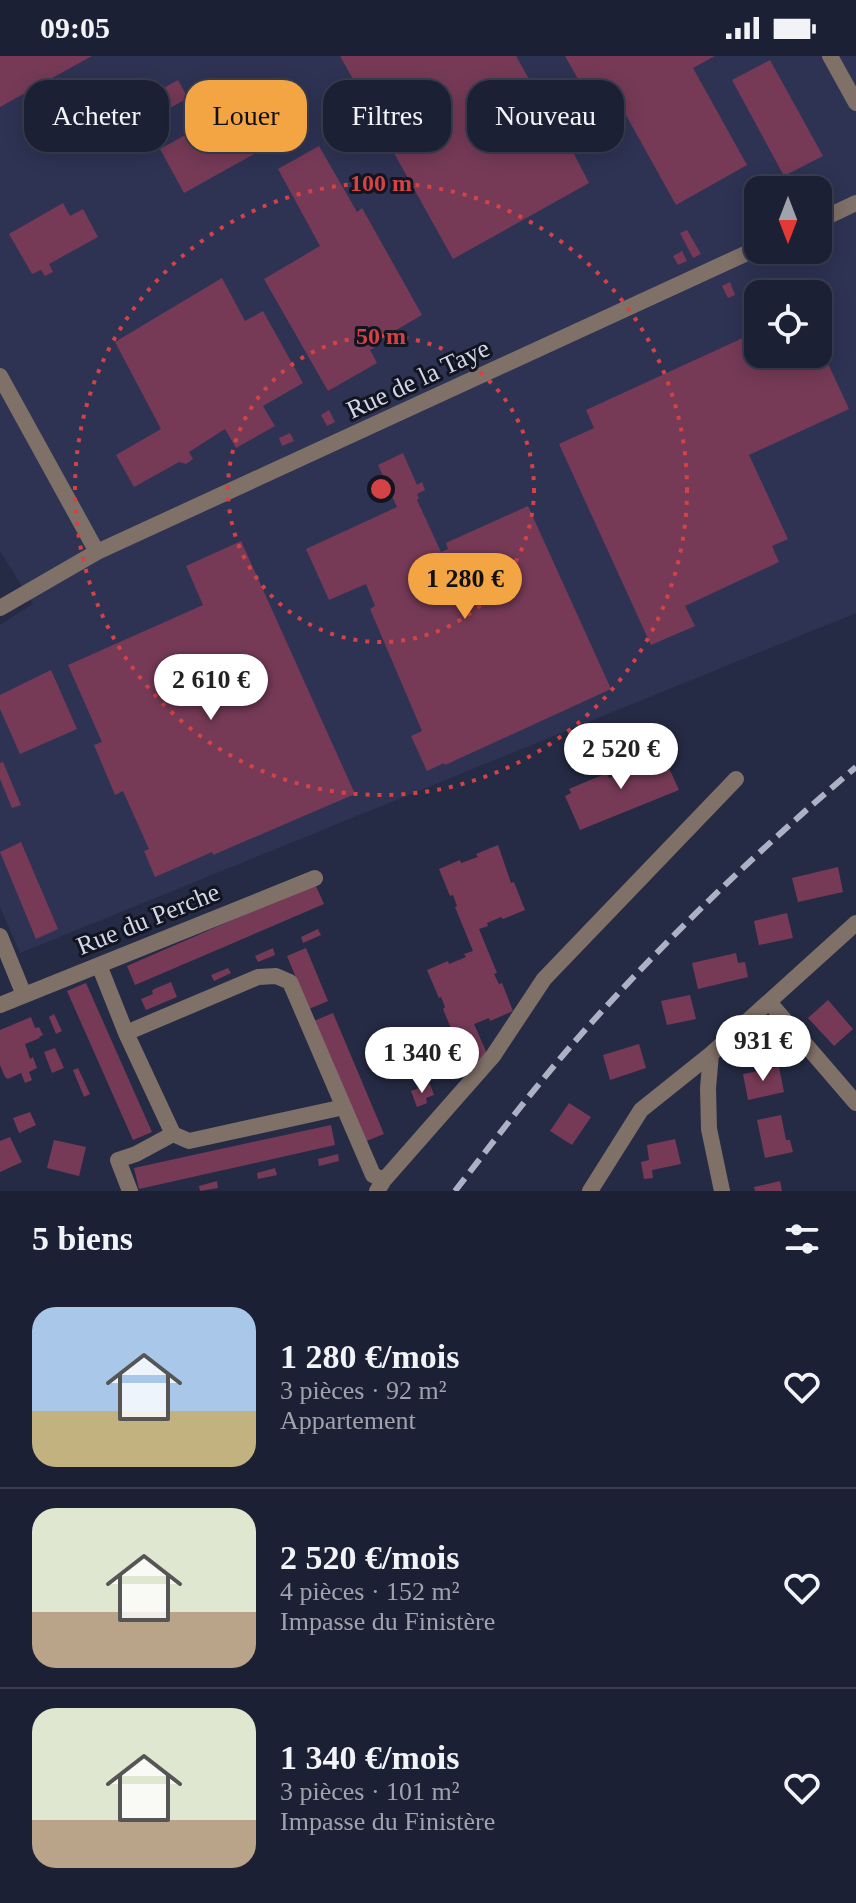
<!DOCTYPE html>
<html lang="fr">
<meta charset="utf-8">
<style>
:root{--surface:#1c2034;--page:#292d40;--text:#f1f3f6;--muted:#a0a3ac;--line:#3a3e4f;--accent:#f3a443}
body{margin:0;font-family:"Times New Roman",serif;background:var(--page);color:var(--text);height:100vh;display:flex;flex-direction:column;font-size:30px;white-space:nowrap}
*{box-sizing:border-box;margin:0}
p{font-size:26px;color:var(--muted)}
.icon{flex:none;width:44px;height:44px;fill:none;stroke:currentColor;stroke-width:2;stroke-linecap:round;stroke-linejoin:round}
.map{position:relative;height:1135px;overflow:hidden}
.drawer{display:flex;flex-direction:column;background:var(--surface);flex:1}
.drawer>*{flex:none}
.hud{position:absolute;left:24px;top:24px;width:808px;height:72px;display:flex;gap:16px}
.needle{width:52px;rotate:180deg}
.buttons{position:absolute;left:744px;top:120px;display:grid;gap:16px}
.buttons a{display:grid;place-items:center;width:88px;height:88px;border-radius:16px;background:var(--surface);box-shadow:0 4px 20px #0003,0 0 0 2px var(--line);font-size:40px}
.price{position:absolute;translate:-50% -68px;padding:0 18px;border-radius:28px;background:#fff;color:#222;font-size:26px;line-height:52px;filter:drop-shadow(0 2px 4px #0008)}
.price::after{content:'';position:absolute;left:50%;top:48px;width:24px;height:18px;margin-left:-12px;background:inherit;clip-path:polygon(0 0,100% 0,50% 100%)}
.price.selected{background:var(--accent);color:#111}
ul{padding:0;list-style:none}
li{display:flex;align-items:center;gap:24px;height:200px;padding:0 32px}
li+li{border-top:2px solid var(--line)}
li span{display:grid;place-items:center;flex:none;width:224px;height:160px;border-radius:24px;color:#555}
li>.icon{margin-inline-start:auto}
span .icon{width:96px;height:96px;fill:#fffc;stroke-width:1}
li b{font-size:34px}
h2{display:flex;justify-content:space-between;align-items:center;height:96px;padding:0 32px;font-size:34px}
.chip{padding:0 28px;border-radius:24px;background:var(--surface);box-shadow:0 4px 20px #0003,0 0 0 2px var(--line);font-size:28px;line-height:72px}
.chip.selected{background:var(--accent);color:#111}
.status{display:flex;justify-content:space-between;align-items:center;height:56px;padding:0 40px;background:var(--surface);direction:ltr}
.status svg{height:22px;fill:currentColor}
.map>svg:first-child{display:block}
</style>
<div class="status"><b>09:05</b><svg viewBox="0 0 49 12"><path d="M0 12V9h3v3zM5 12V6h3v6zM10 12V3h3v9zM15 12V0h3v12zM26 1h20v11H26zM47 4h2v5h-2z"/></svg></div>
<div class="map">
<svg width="856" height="1135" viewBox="0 0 856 1135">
<rect width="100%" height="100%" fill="#262b45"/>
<!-- built -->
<path fill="#2e3354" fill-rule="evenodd" d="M0 0H856V557L20 897 0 851V569L33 548 0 495ZM758 134H818V194H758ZM758 238H818V298H758Z"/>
<!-- building -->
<path fill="#763a57" d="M0 0H92L0 51Z
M340 0H516L554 67 591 46 565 0H715L693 12 747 109 676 149 622 52 602 64 599 59 561 81 569 95 572 94 589 127 453 203Z
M770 4 823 100 784 120 732 24Z
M178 24 188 42 121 79 111 61Z
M267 33 292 77 184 137 160 93Z
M319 90 357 156 362 152 422 259 379 284 381 288 370 294 377 307 328 335 264 223 320 190 278 113Z
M63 147 70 160 83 153 98 181 49 208 53 216 45 220 41 214 32 218 9 178Z
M687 174 701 198 693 202 680 177Z
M682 195 687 205 678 209 673 200Z
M222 222 245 265 263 255 303 327 263 350 275 370 236 392 225 373 189 396 193 403 186 408 179 406 134 431 116 399 161 373 115 286Z
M730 226 735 239 728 242 722 230Z
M758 275V298H818V286L849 353 749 399 788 483 772 490 779 506 685 550 695 570 651 589 559 388 594 372 586 354Z
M329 354 335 366 327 370 321 359Z
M290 377 294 385 282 390 279 382Z
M403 397 417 429 422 426 425 434 417 438 419 442 417 444 441 496 448 493 446 487 528 450 611 633 445 709 444 707 427 715 411 680 422 675 370 553 375 550 366 528 329 544 306 493 397 451 378 409Z
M241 485 355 738 213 799 212 796 155 821 144 795 149 793 123 735 115 739 94 689 102 686 68 609 203 549 186 510Z
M51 614 77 673 20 698 0 653V639Z
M656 696 658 701 663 699 679 734 580 774 565 740 571 737 569 733 607 717 609 722 620 717 618 712Z
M3 706 21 749 12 752 0 723V707Z
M21 786 58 873 36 883 0 796Z
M498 789 511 827 514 826 525 854 503 863 501 861 487 867 488 870 479 873 497 917 494 918 499 928 502 927 513 955 490 965 489 962 474 968 488 1000 466 1009 443 953 445 951 441 941 439 942 427 914 448 905 449 908 466 901 464 898 473 895 455 851 457 850 453 839 450 840 439 813 460 804 461 807 478 801 476 798Z
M838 811 843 836 798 846 792 822Z
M315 828 324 848 135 929 127 910Z
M787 857 793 882 759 889 754 865Z
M318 873 321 879 303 887 301 881Z
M273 892 275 899 258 906 255 900Z
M306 892 328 945 309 953 287 900Z
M736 897 738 907 745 906 748 921 698 933 692 907Z
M228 912 231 917 214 925 211 919Z
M171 926 177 941 146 954 141 943 153 938 152 935 154 933Z
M86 927 152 1076 133 1084 67 935Z
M690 939 696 963 667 969 661 945Z
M828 944 853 973 834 990 808 962Z
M333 957 384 1078 364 1086 314 965Z
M54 958 62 975 56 978 49 961Z
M31 961 35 972 39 971 43 979 39 981 40 982 25 988 30 1003 33 1001 37 1012 29 1016 32 1024 25 1027 21 1017 8 1023 5 1021 0 1009V974Z
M639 988 646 1012 610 1024 603 999Z
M55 992 64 1012 52 1017 44 996Z
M779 1011 784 1036 748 1044 743 1018Z
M78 1012 90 1038 84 1041 73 1014Z
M430 1028 434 1039 426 1042 427 1047 417 1051 411 1035Z
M569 1047 591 1061 572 1089 550 1075Z
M30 1056 36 1069 19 1077 13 1062Z
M781 1059 786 1084H790L793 1096 765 1102 757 1064Z
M331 1069 335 1089 139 1133 134 1112Z
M10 1081 22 1106 0 1116V1085Z
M675 1083 681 1108 652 1114 653 1122 644 1123 641 1106 649 1104 647 1089Z
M54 1084 86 1091 79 1120 47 1112Z
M338 1098 339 1105 319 1110 318 1103Z
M275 1112 277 1119 258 1123 257 1117Z
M217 1125 218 1132 200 1135 199 1130Z
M780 1125 782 1135H755L754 1131Z"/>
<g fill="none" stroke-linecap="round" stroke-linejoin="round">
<!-- minor -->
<path stroke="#7f7068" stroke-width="16" d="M830 0 856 47
M818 165 856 147
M0 320 97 496
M0 552 97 496 758 192
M0 880 24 939
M99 909 126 977 173 1078 189 1085 344 1051
M769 946 856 1047
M0 949 315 822
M126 977 258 921 276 920 290 926 373 1119 384 1124
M130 1135 118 1104 136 1098 173 1078
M377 1135 384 1124 493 1000 544 923 736 723
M590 1135 641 1054 711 998
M722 1135 709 1073 708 1032 711 998 856 867"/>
<!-- rail -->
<path stroke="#adb1c5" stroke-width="6" stroke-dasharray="16 8" stroke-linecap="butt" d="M455 1135C500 1077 544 1019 593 965 675 874 763 790 856 711"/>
</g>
<!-- distance rings -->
<g fill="none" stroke="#d54245" stroke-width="4" stroke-dasharray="4 8">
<circle cx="381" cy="433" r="153"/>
<circle cx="381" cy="433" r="306"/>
</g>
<g text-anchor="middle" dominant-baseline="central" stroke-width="6" stroke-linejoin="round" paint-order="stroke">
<!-- street labels -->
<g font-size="26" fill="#d2d6e8" stroke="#121420">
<text transform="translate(418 323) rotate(-25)">Rue de la Taye</text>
<text transform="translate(148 863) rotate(-22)">Rue du Perche</text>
</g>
</g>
<circle cx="381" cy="433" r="12" fill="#d54245" stroke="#121420" stroke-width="4"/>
<g font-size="24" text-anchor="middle" font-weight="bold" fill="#d54245" stroke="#121420" stroke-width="6" stroke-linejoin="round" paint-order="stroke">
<text x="381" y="135">100 m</text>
<text x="381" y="288">50 m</text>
</g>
</svg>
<div class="buttons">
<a><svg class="needle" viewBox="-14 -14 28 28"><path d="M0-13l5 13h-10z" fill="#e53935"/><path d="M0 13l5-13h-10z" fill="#a0a3ac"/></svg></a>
<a><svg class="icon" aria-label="locate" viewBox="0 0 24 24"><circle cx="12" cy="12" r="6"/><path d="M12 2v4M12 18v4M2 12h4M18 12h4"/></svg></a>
</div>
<b class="price selected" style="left:465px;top:565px">1 280 €</b>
<b class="price" style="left:211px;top:666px">2 610 €</b>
<b class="price" style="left:621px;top:735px">2 520 €</b>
<b class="price" style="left:763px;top:1027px">931 €</b>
<b class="price" style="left:422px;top:1039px">1 340 €</b>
<div class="hud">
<a class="chip">Acheter</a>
<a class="chip selected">Louer</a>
<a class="chip">Filtres</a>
<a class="chip">Nouveau</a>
</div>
</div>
<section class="drawer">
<h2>5 biens<svg class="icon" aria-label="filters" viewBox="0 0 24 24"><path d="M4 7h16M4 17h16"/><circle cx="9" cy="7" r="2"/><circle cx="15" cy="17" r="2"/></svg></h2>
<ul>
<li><span style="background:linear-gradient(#a9c7e8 65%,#c2b280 0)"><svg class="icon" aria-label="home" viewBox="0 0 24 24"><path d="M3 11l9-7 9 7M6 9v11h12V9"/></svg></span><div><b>1 280 €/mois</b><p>3 pièces · 92 m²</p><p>Appartement</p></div><svg class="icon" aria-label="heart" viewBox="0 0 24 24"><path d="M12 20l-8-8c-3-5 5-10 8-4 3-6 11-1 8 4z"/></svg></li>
<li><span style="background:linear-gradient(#dfe7d0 65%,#b9a48a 0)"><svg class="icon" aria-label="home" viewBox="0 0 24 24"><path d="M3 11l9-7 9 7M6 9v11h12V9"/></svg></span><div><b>2 520 €/mois</b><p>4 pièces · 152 m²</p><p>Impasse du Finistère</p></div><svg class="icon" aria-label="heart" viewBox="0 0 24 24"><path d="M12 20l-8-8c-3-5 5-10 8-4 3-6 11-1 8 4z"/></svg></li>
<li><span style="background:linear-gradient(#dfe7d0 70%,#b9a48a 0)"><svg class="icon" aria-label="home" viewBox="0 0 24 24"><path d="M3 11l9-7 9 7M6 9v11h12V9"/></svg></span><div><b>1 340 €/mois</b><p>3 pièces · 101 m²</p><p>Impasse du Finistère</p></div><svg class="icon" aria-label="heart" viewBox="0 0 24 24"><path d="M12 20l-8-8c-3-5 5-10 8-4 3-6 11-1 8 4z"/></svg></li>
</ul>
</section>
